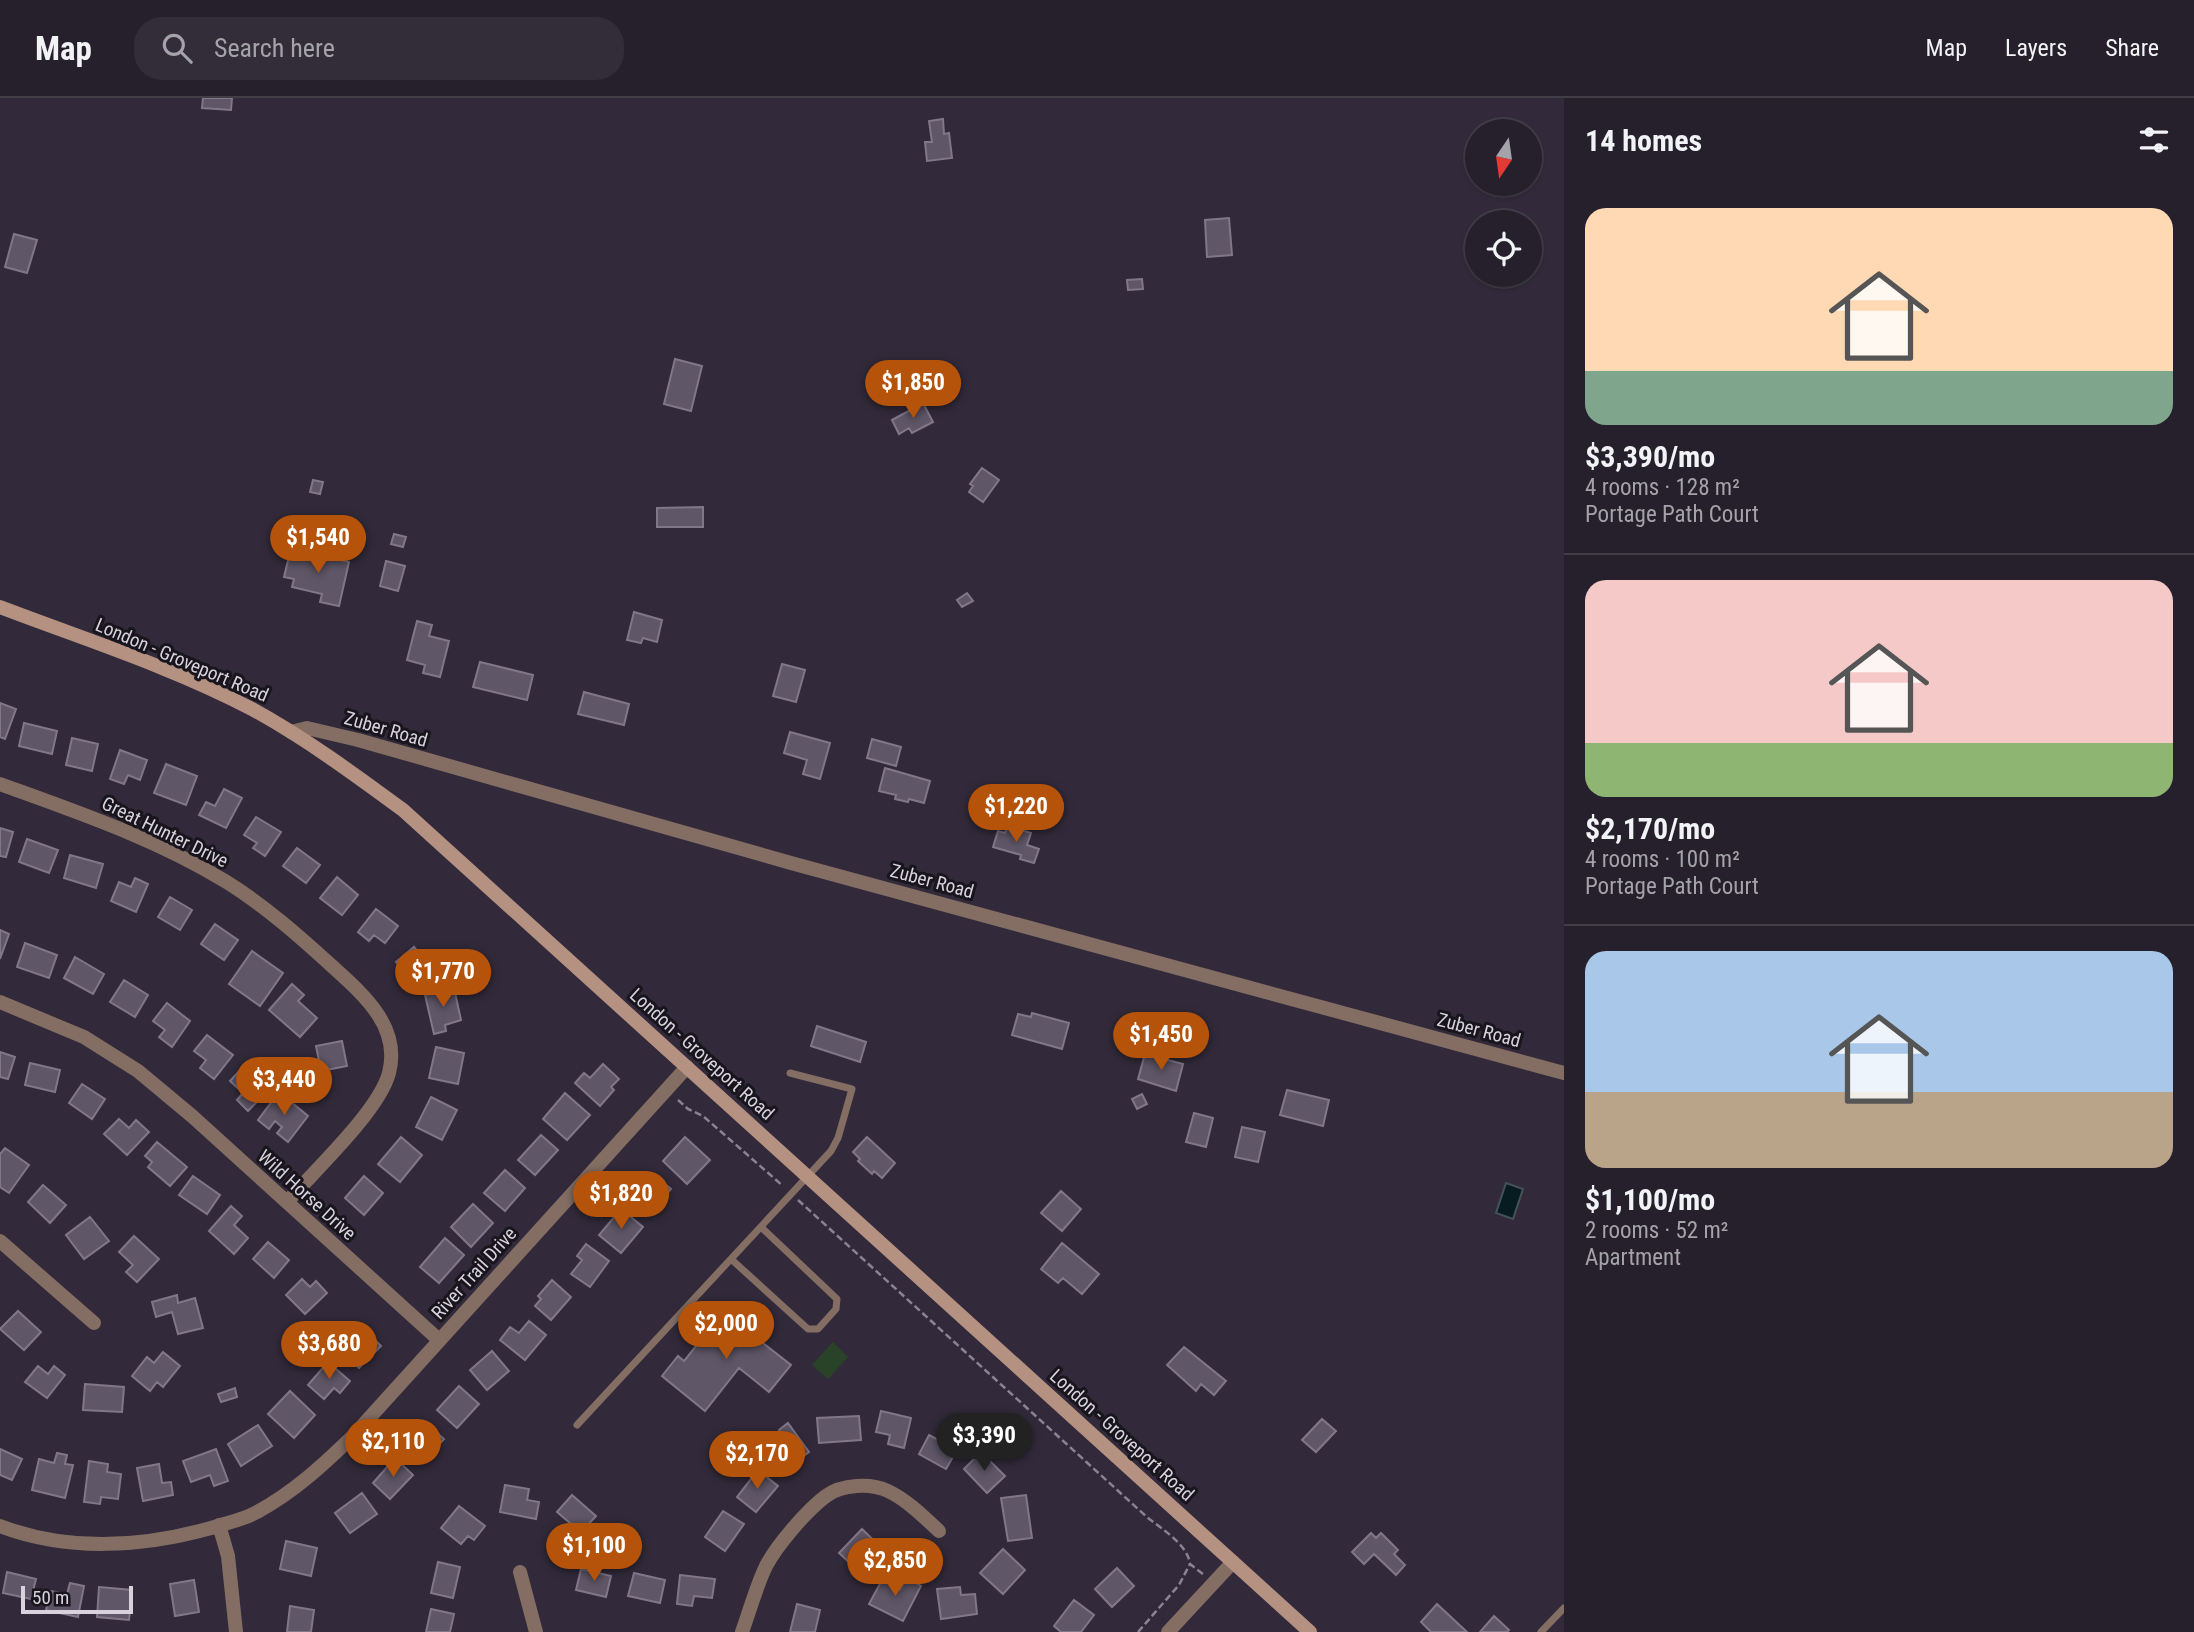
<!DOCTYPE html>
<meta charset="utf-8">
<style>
:root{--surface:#26202c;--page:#322d38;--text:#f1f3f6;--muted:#a4a3a9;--line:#423e48;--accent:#b45309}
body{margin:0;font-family:"Roboto Condensed",sans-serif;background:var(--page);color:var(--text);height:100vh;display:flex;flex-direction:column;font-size:26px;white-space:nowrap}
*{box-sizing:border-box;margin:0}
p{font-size:23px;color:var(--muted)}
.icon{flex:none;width:38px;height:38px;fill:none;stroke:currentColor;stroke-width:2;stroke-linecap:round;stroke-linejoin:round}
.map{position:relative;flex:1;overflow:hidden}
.side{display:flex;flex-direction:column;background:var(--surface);width:630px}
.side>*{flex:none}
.needle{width:46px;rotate:193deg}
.controls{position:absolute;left:1465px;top:21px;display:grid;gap:14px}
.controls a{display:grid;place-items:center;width:77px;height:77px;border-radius:50%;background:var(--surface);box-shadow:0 2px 5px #0004,0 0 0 2px var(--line);font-size:35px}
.scale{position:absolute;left:21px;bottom:18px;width:112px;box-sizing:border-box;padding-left:7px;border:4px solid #d7d2dc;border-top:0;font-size:19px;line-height:24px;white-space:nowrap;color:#d7d2dc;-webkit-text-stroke:5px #18151c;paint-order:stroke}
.price{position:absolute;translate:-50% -60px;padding:0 16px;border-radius:24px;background:var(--accent);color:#fff;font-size:23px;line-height:46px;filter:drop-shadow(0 2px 4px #0008)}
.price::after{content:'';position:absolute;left:50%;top:42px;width:21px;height:16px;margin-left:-10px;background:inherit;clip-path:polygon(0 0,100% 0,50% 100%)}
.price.current{background:#222;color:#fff}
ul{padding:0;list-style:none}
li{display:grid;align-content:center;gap:14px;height:371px;padding:0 21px}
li+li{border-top:2px solid var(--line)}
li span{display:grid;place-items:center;height:217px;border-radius:21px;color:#555}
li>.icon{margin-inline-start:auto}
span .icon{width:126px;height:126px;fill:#fffc;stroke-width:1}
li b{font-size:30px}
h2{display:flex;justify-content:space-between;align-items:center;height:84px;padding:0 21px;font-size:30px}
header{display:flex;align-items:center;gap:42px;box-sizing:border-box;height:98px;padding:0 35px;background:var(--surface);border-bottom:2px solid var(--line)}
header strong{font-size:33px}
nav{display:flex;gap:38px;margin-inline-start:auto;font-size:24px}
.search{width:490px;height:63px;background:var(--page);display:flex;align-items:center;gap:18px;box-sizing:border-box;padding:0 24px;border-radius:28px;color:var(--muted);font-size:26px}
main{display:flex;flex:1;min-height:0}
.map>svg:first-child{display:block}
</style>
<header>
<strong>Map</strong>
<div class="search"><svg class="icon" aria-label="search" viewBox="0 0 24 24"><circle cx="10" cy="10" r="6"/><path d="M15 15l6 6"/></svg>Search here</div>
<nav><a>Map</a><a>Layers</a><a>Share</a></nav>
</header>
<main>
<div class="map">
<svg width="1564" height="1534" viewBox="0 0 1564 1534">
<rect width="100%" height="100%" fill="#322a3a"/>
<!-- green -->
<path fill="#294328" d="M833 1244 848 1259 828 1281 812 1267Z"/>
<!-- water -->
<path fill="#061c20" stroke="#455358" stroke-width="2" d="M1506 1085 1523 1091 1513 1121 1496 1115Z"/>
<!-- building -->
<path fill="#5f5667" stroke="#807789" stroke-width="2" d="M203 0H232L231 12 202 10Z
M943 21 944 36 949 35 952 60 927 63 925 44H932L929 23Z
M1229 120 1232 157 1207 159 1205 122Z
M14 136 37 142 27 175 5 169Z
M1142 181 1143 191 1128 192 1127 182Z
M675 261 702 268 691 313 664 306Z
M923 305 933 324 912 335 909 330 899 336 892 322Z
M982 370 999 382 983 404 969 394 973 388 970 386Z
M313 382 323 384 320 396 310 394Z
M703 409V429H657V410Z
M394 436 406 439 403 449 391 446Z
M291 450 349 464 339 508 320 504 322 496 292 489 294 481 284 479Z
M386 463 405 468 398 493 380 488Z
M967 495 973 503 962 509 957 502Z
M634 514 662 522 657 544 643 540 641 545 627 542Z
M417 523 432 527 429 538 449 543 440 579 423 575 425 567 407 562Z
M480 564 533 577 527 602 473 589Z
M782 566 805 572 796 604 773 598Z
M584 594 629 606 624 627 578 616Z
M0 605 16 611 5 641 0 639Z
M24 625 57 633 52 656 19 648Z
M790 634 830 645 820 681 803 676 807 662 784 655Z
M72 640 98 646 92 673 66 667Z
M872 641 901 649 896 668 867 660Z
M120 652 147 662 140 682 128 677 124 686 110 681Z
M166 666 197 678 186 707 154 695Z
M885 670 930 683 924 705 909 701 908 704 895 701 896 697 879 693Z
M224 691 242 700 226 730 199 717 206 704 215 708Z
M256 719 281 734 265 758 253 750 257 745 244 737Z
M1008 728 1031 735 1027 747 1039 751 1034 765 1020 761 1021 757 993 749 998 733 1005 735Z
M0 730 13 734 6 759 0 758Z
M27 741 58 752 49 775 19 764Z
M297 750 320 767 306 785 283 768Z
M70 757 103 766 96 790 64 780Z
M337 779 358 797 342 817 320 800Z
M135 780 148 786 136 814 111 803 119 784 131 789Z
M170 799 192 812 180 832 158 819Z
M376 811 398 828 385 845 374 837 369 843 358 834Z
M215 826 238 842 224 862 201 846Z
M0 832 9 836 0 861Z
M25 845 57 857 49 880 17 869Z
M414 849 432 871 413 886 396 864Z
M252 853 283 875 260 908 229 886Z
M75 859 104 876 93 896 64 880Z
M124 882 148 897 135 919 110 904Z
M292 886 304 897 298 903 317 920 300 939 269 912Z
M454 890 461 922 445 927 446 933 434 936 425 897Z
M167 905 190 923 172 949 159 939 165 932 153 923Z
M1032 915 1069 925 1062 951 1012 937 1018 916 1031 919Z
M817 928 866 944 860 964 811 948Z
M207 937 233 957 214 981 200 970 206 962 194 953Z
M342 943 347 968 321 973 316 948Z
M436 949 464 955 458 986 429 980Z
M0 954 15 959 8 981 0 979Z
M1145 956 1183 966 1176 993 1138 981Z
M30 965 60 972 55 994 25 987Z
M603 966 619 981 611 989 614 992 600 1008 575 985 584 975 590 980Z
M244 968 269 991 248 1013 237 1002 243 995 230 983Z
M82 986 105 1001 92 1021 69 1005Z
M1287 992 1329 1002 1323 1028 1280 1017Z
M279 994 308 1018 288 1044 277 1035 282 1029 275 1023 269 1031 258 1022Z
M565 995 590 1017 567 1042 543 1021Z
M1142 996 1147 1006 1137 1011 1132 1001Z
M431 999 457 1012 442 1042 416 1029Z
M1194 1015 1213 1020 1206 1049 1186 1044Z
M119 1021 129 1030 136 1022 149 1034 127 1057 104 1036Z
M1242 1029 1265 1034 1258 1064 1235 1059Z
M541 1037 558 1052 535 1077 518 1062Z
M401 1039 422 1057 400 1084 378 1066Z
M685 1039 710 1062 687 1086 663 1063Z
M867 1039 895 1065 882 1080 874 1073 872 1076 858 1063 860 1061 853 1054Z
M157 1044 187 1069 170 1088 148 1069 152 1064 145 1058Z
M5 1050 29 1067 9 1095 0 1089V1056Z
M505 1072 525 1090 505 1113 484 1095Z
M193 1078 220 1097 207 1116 179 1097Z
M364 1078 383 1095 364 1117 345 1100Z
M655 1078 671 1091 651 1115 631 1099 641 1087 645 1090Z
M43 1087 66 1107 50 1125 28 1104Z
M1061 1093 1081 1111 1062 1133 1041 1115Z
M473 1106 493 1125 471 1149 451 1129Z
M231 1108 242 1118 234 1127 248 1140 234 1156 209 1133Z
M621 1111 643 1129 621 1155 599 1137Z
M90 1119 109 1143 84 1161 66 1137Z
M134 1138 159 1161 137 1184 126 1174 133 1167 119 1154Z
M445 1140 464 1157 439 1185 420 1169Z
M268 1144 289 1162 274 1180 253 1161Z
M1062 1145 1099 1176 1082 1196 1063 1180 1058 1185 1041 1171Z
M586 1146 609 1163 590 1189 571 1176 582 1162 577 1158Z
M302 1181 310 1189 316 1183 327 1195 305 1216 286 1197Z
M552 1182 571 1199 551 1222 535 1208 541 1201 538 1198Z
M177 1197 178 1205 195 1200 203 1230 178 1236 172 1214 156 1219 152 1204Z
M18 1213 41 1234 24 1252 0 1231Z
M724 1213 743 1227 750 1218 762 1228 754 1238 791 1267 769 1294 739 1270 705 1313 662 1278 678 1258 684 1263Z
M529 1223 546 1237 525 1262 500 1242 510 1229 519 1235Z
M362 1229 381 1248 359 1270 340 1250Z
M1184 1249 1226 1283 1214 1297 1201 1286 1196 1293 1167 1267Z
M492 1253 509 1273 487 1292 470 1272Z
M163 1254 180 1268 163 1289 157 1284 150 1293 132 1278 147 1259 154 1265Z
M328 1264 350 1283 340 1295 334 1290 324 1301 308 1287Z
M38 1268 48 1276 54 1268 65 1277 47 1300 25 1284Z
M85 1286 124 1289 122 1314 83 1312Z
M459 1288 479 1306 457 1330 437 1312Z
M235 1290 237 1299 221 1304 218 1296Z
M290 1293 315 1317 294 1340 268 1316Z
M881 1313 911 1320 904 1350 888 1346 890 1337 876 1334Z
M859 1318 861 1342 819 1345 817 1320Z
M1322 1321 1336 1333 1316 1354 1302 1342Z
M424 1323 444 1341 423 1364 404 1346Z
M788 1325 809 1354 784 1372 771 1354 787 1343 779 1332Z
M258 1327 272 1348 241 1368 228 1346Z
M929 1337 957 1352 946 1371 919 1356Z
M0 1351 22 1361 12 1382 0 1377Z
M216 1351 228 1383 214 1388 210 1377 191 1384 183 1363Z
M981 1354 1005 1378 987 1395 964 1371Z
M57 1355 67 1357 65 1366 73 1367 65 1400 32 1392 39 1361 54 1365Z
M395 1360 413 1377 390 1401 373 1385Z
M89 1363 108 1366 107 1374 121 1376 118 1401 101 1399 100 1406 84 1404Z
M159 1366 162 1385 171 1384 173 1397 143 1403 137 1370Z
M758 1372 778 1388 756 1414 737 1399Z
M505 1387 529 1391 527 1402 539 1404 536 1421 500 1414Z
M362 1395 377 1416 350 1435 335 1415Z
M572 1397 596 1418 573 1443 564 1435 571 1426 557 1414Z
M1026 1397 1032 1440 1008 1443 1001 1400Z
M459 1408 485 1428 474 1442 468 1438 461 1446 441 1430Z
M723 1413 744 1426 725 1453 705 1439Z
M862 1431 887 1455 865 1479 839 1455Z
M1371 1435 1376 1440 1381 1435 1398 1452 1394 1456 1405 1467 1396 1477 1374 1456 1364 1466 1352 1454Z
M286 1443 317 1450 311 1478 280 1471Z
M1003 1451 1025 1472 1003 1496 980 1475Z
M438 1464 460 1469 453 1500 431 1495Z
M1117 1470 1134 1488 1112 1509 1095 1491Z
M581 1471 611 1478 606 1499 576 1492Z
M7 1474 36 1481 31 1501 3 1495Z
M634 1475 665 1482 660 1505 628 1498Z
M680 1477 715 1481 712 1500 694 1498 692 1508 677 1506Z
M907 1480 921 1488 903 1523 869 1506 882 1482 900 1492Z
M194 1482 199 1514 175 1518 170 1486Z
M70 1485 84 1488 78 1519 46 1512 50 1493 67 1496Z
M99 1489 132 1492 129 1522 97 1519Z
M960 1489 961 1497 975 1496 977 1516 941 1521 937 1491Z
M1074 1502 1094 1517 1081 1534H1061L1054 1528Z
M797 1506 820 1512 815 1534H790Z
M1437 1506 1467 1534H1431L1421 1524Z
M290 1508 314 1512 311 1534H287Z
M431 1511 454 1516 450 1534H426Z
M1494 1518 1509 1532 1507 1534H1480Z"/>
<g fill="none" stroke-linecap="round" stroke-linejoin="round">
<!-- path -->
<path stroke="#8a8491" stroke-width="2.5" stroke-dasharray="7 3.5" stroke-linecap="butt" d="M678 1002 688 1011 703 1018 783 1088
M798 1102 1148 1420C1162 1431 1188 1447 1190 1466L1203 1476
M1138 1534 1179 1487 1190 1466"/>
<!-- service -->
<path stroke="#846e64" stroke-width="7" d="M731 1161 808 1231H818L836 1211 837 1201 761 1129
M577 1327 831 1053 838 1040 852 991 790 975
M1541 1534 1564 1510"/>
<!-- minor -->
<path stroke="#846e64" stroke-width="14" d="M291 634 307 630 358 642 791 765 1564 975
M0 686C77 714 154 740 225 783 264 807 299 838 333 869 364 897 401 929 389 975 379 1013 314 1073 287 1104
M0 904 84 939 138 973 192 1018 439 1242
M0 1143 94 1225
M219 1427 228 1458 236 1534
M0 1428C68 1454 143 1449 211 1430 226 1425 243 1422 257 1414 294 1394 323 1367 353 1338L687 969
M520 1474 536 1534
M742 1534C750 1512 756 1489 766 1468 777 1447 807 1412 826 1398 842 1386 871 1385 888 1393 907 1402 924 1419 939 1433"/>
<!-- tertiary -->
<path stroke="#846e64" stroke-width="14" d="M1168 1534 1233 1464"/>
<!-- secondary -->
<path stroke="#b59182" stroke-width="14" d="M0 509C84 541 172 569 252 611 305 640 354 676 403 712L1310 1534"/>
</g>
<g text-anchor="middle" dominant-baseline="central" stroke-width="6" stroke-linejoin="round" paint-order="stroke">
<!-- street labels -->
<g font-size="19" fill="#d7d2dc" stroke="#18151c">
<text transform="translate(182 562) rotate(23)">London - Groveport Road</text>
<text transform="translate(386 631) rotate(16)">Zuber Road</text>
<text transform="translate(165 734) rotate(26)">Great Hunter Drive</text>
<text transform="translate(932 783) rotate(15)">Zuber Road</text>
<text transform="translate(1479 932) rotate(15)">Zuber Road</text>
<text transform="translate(702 956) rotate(42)">London - Groveport Road</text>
<text transform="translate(307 1097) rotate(42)">Wild Horse Drive</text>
<text transform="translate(474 1175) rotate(-48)">River Trail Drive</text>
<text transform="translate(1122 1337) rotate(42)">London - Groveport Road</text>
</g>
</g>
</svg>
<div class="controls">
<a><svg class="needle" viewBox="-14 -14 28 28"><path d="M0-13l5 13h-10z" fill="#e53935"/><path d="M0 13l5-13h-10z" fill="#a4a3a9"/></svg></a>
<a><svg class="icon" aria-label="locate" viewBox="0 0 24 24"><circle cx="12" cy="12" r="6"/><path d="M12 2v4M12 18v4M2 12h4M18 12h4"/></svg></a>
</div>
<div class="scale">50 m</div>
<b class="price" style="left:913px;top:322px">$1,850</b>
<b class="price" style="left:318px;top:477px">$1,540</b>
<b class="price" style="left:1016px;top:746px">$1,220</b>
<b class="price" style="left:443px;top:911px">$1,770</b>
<b class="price" style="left:1161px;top:974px">$1,450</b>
<b class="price" style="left:284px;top:1019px">$3,440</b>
<b class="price" style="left:621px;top:1133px">$1,820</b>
<b class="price" style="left:726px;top:1263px">$2,000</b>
<b class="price" style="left:329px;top:1283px">$3,680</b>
<b class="price current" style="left:984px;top:1375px">$3,390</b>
<b class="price" style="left:393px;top:1381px">$2,110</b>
<b class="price" style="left:757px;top:1393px">$2,170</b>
<b class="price" style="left:594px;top:1485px">$1,100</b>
<b class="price" style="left:895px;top:1500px">$2,850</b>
</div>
<section class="side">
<h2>14 homes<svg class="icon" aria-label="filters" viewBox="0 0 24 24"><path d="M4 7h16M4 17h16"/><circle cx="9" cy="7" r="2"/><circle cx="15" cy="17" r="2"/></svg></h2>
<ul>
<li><span style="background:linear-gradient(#ffd9b3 75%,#7fa58c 0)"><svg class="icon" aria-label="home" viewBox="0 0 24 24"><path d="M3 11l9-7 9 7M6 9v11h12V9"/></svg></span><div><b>$3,390/mo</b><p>4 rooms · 128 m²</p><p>Portage Path Court</p></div></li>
<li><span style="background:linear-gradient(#f6c9c9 75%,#8fb573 0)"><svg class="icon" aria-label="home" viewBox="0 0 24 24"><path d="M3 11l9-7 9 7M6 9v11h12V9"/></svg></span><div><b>$2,170/mo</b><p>4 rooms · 100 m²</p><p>Portage Path Court</p></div></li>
<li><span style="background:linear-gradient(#a9c7e8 65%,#b9a48a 0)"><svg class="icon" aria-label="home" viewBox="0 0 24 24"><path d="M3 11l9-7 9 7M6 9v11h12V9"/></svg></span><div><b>$1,100/mo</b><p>2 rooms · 52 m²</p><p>Apartment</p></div></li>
</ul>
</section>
</main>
